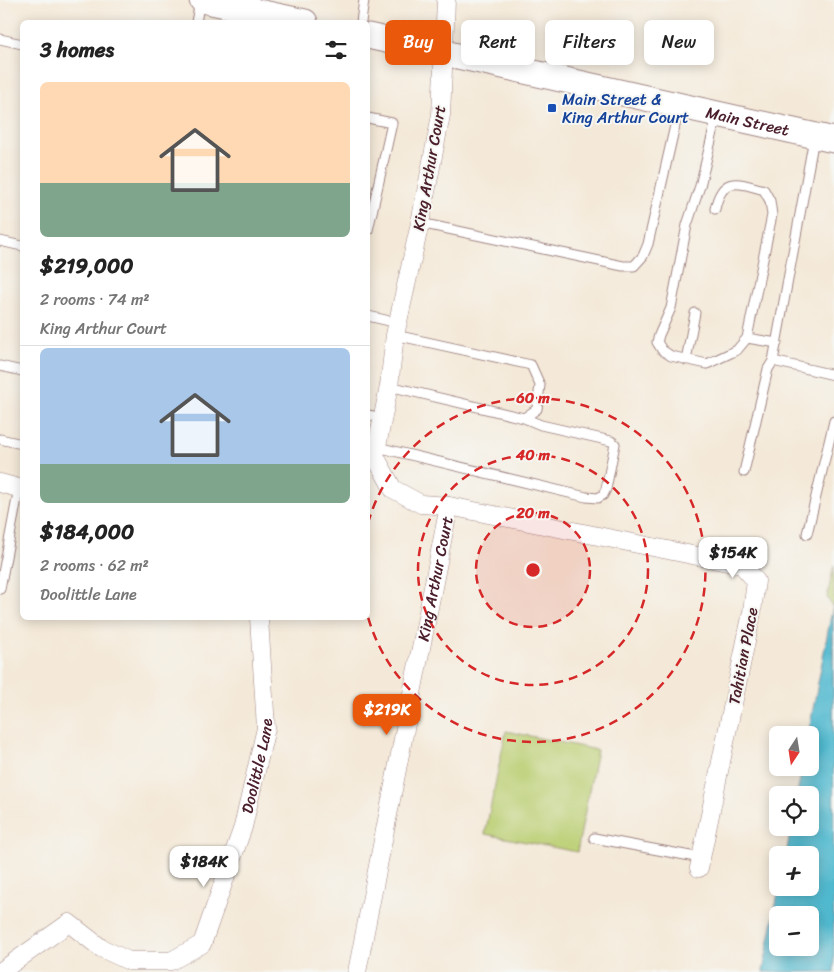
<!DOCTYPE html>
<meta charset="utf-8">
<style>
:root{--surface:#fff;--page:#f6f6f6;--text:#222;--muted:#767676;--line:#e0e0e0;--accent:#ea580c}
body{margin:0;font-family:Sriracha,sans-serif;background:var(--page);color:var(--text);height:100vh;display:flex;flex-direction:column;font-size:19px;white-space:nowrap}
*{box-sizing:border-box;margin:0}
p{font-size:16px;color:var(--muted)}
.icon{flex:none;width:28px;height:28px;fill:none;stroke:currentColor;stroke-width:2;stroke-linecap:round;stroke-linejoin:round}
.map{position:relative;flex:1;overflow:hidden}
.panel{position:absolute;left:20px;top:20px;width:350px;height:600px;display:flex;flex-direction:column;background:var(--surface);border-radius:8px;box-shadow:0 2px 12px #0003}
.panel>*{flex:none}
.hud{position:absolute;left:385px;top:20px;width:374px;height:45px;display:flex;gap:10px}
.needle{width:32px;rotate:192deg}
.controls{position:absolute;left:769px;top:726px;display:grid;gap:10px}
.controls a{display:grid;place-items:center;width:50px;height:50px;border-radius:8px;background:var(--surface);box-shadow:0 2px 12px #0003;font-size:25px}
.price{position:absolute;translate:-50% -42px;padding:0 11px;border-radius:10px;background:#fff;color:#222;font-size:16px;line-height:32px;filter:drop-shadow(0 1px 2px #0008)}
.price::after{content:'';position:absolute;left:50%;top:30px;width:15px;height:11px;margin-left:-8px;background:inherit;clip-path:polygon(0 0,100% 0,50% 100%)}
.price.active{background:var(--accent);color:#fff}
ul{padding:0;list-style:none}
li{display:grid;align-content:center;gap:10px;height:265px;padding:0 20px}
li+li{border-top:1px solid var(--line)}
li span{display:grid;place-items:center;height:155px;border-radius:8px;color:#555}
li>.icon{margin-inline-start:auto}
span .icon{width:90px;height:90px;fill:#fffc;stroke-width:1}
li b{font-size:21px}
h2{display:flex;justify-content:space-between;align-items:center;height:60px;padding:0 20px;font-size:21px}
.pill{padding:0 18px;border-radius:8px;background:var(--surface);box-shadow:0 2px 12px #0003;font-size:18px;line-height:45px}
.pill.active{background:var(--accent);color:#fff}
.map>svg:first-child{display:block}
</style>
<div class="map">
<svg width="834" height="972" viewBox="0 0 834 972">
<rect width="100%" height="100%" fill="#f6f6f2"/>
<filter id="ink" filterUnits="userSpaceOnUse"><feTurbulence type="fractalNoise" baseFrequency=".02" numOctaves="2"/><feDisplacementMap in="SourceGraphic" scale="10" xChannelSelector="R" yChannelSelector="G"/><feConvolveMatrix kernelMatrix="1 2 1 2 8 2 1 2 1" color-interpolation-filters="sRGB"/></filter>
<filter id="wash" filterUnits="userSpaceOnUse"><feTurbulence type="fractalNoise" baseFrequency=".0096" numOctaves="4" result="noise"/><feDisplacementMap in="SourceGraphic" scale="20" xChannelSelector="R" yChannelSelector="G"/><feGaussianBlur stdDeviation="1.12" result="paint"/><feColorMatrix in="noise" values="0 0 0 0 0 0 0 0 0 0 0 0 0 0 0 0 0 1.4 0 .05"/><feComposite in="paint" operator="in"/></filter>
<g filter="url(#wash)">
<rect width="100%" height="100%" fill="#f4e9d8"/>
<!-- green -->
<path fill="#bace71" stroke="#82764e" d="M834 565V605L833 608 827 597Z
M506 731 597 750 577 852 485 834Z"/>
<!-- water -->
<path fill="#51b9cf" stroke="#4e6c7d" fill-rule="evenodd" d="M833 605 834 972H763L779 888H810V855H786L791 828H810V795H797L802 768H810V735H808ZM778 915H810V948H778Z"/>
</g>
<g filter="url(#ink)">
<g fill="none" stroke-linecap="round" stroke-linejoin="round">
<!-- lane casing -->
<g stroke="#9f8482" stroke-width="11">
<path id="lane" d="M196 22 200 1
M361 22 364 0
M0 39 22 44
M717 116 700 186 687 225 671 308 659 335 657 342 662 350 671 356 707 364 737 350 747 338
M368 118 392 123 368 230
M814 138 773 361 834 375
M715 209C722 176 737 182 764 190L770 201 772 215 747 338 777 343
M420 223 623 266H634L643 256 648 244 679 108
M0 241 22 246
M368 316 398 323
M686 360 695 313
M0 366 22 371
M389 386 524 418 537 409 540 385 531 365 395 335
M368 415 383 418
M0 439 22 444
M377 447 586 497 598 498 603 495 606 489 615 444 611 441 541 425 524 418
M744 472 768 369 773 361
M807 534 834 421
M0 589 19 488
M594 838 701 858"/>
</g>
<!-- street casing -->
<g stroke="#9f8482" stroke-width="19">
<g id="street">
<path d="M446 0 441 115 420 223 395 335 389 386 375 456 393 489 421 504 449 506 742 565 756 581 752 612 699 868"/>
<path d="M0 483 22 489"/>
<path id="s1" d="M0 972 69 923 101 948 129 961H171L202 944 243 827 266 728 259 618"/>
<path id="s2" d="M357 972 449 506"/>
</g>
</g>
<!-- secondary casing -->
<g stroke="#9f8482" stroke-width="27">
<g id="secondary">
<path d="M202 0 305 22"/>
<path id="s3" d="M368 36 834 140"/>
</g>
</g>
<!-- lane -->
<use href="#lane" stroke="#fff" stroke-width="9"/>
<!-- street -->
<use href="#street" stroke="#fff" stroke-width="18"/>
<!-- secondary -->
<use href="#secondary" stroke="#fff" stroke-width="25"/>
</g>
</g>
<!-- distance rings -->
<circle cx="533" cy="570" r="57" fill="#d62828" fill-opacity=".12"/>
<g fill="none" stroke="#d62828" stroke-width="2.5" stroke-dasharray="9 6">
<circle cx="533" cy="570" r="57"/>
<circle cx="533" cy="570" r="115"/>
<path d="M368 523A172 172 0 1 1 368 617"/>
</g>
<!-- markers -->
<rect fill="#1a4fb4" stroke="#f6f6f2" stroke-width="2" x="547" y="103" width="10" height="10" rx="2.5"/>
<g text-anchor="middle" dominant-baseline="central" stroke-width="4" stroke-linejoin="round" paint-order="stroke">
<!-- transit labels -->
<g font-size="16" fill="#164399" stroke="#f6f6f2" text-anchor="start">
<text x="562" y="99">Main Street &amp;<tspan x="562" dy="18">King Arthur Court</tspan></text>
</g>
<!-- street labels -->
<g font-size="16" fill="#4a1f2b" stroke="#f6f6f2">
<text stroke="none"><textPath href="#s3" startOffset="389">Main Street</textPath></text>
<text transform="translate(429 168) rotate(-80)">King Arthur Court</text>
<text stroke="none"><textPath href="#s2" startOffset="401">King Arthur Court</textPath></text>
<text transform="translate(743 656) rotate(-79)">Tahitian Place</text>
<text stroke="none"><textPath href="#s1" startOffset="420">Doolittle Lane</textPath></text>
</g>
</g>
<circle cx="533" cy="570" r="8" fill="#d62828" stroke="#f6f6f2" stroke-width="2.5"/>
<g font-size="15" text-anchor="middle" font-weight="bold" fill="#d62828" stroke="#f6f6f2" stroke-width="4" stroke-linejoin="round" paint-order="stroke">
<text x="533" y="403">60 m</text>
<text x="533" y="460">40 m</text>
<text x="533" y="518">20 m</text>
</g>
</svg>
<div class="controls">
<a><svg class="needle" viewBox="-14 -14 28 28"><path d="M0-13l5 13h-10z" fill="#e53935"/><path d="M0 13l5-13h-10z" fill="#767676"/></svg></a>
<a><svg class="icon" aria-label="locate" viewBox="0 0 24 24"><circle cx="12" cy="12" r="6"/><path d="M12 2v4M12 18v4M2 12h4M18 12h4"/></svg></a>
<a>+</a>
<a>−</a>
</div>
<b class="price" style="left:733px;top:579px">$154K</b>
<b class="price active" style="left:387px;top:736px">$219K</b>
<b class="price" style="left:204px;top:888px">$184K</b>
<div class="hud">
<a class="pill active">Buy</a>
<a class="pill">Rent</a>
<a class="pill">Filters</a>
<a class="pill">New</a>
</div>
<section class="panel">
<h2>3 homes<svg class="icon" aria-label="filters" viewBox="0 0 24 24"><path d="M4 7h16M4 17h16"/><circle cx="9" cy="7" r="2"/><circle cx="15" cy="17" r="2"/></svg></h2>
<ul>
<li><span style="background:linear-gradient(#ffd9b3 65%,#7fa58c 0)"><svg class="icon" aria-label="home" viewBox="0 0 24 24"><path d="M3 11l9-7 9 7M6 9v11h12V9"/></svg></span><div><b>$219,000</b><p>2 rooms · 74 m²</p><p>King Arthur Court</p></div></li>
<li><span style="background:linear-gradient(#a9c7e8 75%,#7fa58c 0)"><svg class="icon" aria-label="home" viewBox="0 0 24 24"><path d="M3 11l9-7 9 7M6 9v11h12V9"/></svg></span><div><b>$184,000</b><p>2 rooms · 62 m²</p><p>Doolittle Lane</p></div></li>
</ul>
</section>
</div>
